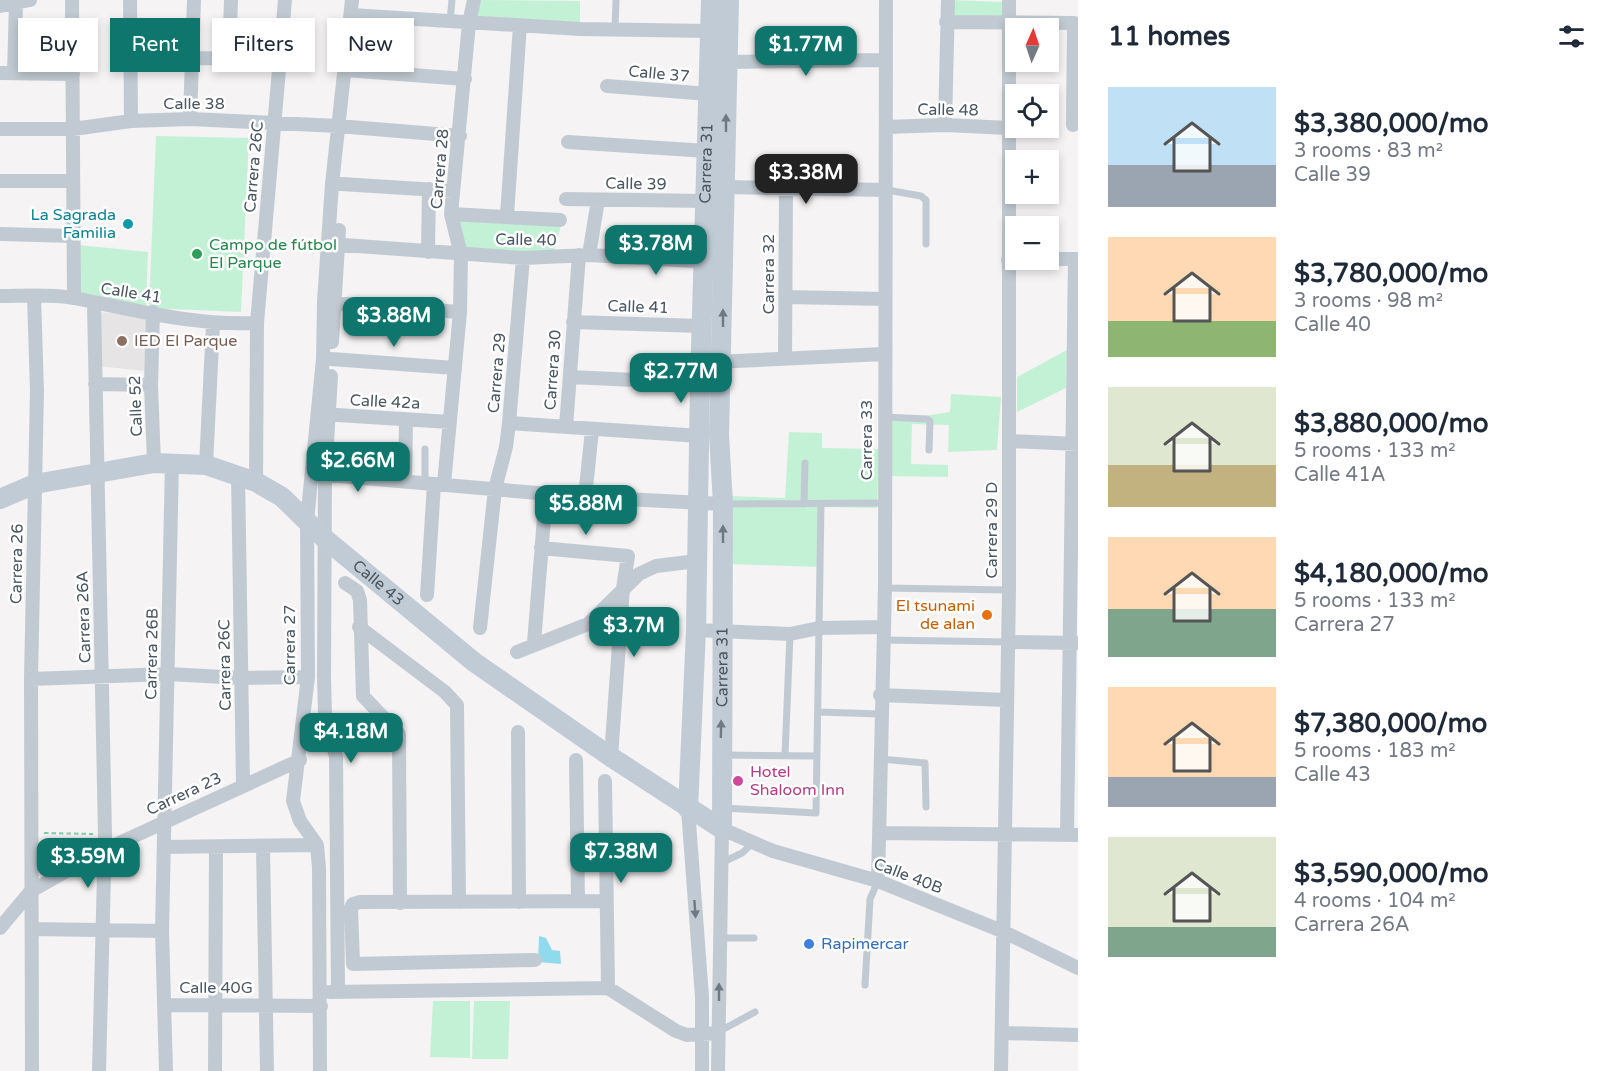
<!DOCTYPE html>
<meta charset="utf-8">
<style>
:root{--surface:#fff;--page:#f2f2f3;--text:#1f2937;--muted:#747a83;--accent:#0f766e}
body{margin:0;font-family:"Varela Round",sans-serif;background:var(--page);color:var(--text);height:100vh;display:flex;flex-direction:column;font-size:22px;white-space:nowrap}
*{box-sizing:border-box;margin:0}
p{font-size:20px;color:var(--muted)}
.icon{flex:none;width:33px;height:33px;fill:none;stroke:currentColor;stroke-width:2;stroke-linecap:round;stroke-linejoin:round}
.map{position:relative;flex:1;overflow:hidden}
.sheet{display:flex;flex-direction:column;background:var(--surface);width:540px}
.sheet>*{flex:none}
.guide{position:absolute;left:18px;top:18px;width:570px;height:54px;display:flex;gap:12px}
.needle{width:39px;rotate:3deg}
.controls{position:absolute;left:1005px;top:18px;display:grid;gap:12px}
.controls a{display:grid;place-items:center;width:54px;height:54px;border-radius:0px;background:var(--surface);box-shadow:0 3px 9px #0003;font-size:30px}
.price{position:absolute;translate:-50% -51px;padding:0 14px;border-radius:12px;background:var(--accent);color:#fff;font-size:20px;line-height:39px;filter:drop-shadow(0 2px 3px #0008)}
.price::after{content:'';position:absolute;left:50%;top:36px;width:18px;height:14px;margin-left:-9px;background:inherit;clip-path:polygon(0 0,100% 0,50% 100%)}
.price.current{background:#222;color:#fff}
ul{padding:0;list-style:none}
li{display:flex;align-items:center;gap:18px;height:150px;padding:0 30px}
li span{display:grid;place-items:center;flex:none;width:168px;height:120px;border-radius:0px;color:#555}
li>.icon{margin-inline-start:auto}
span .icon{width:72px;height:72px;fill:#fffc;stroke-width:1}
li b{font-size:26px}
h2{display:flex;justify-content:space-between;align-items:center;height:72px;padding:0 30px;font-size:26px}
.tag{padding:0 21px;border-radius:0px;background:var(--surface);box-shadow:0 3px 9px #0003;font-size:21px;line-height:54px}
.tag.current{background:var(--accent);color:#fff}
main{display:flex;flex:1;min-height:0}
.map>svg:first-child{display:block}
</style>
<main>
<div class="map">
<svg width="1078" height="1071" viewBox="0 0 1078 1071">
<rect width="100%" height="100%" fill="#f5f3f3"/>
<!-- education -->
<path fill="#e6e4e5" d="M97 312 148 316 146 371 97 366Z"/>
<!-- green -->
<path fill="#c3f1d5" d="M474 0 580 1V29L469 23Z
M951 0 1003 2V20L950 19Z
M156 136 249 138 241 312 149 308Z
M451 214 563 216 553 258 463 255Z
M78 245 148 252 146 308 77 296Z
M1067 350 1066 388 1017 412V377Z
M951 394 1001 397 997 450 948 452 949 425 912 424 911 464 948 465V477L892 476V421L950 412Z
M789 432 822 433V448L879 449 877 508 822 507 820 567 728 564 730 496 785 498Z
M433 1001H470V1058L430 1057Z
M474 1001H510L508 1059H472Z"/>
<!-- water -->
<path fill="#90daee" d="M539 936 546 938 552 950 560 951 561 964 538 962Z"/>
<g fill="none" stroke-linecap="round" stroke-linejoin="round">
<!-- path -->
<path stroke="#7ad0a6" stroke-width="2" stroke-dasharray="4.5 3" stroke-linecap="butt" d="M44 833 93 834"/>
<!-- lane -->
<path stroke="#c1cad2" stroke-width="7" d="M450 21 452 0
M615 29 616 0
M887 190 921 196 926 200V244
M884 417 927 419 930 421 929 450
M425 483V449
M725 504 883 503
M804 504 805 463
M885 588 1009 590
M882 640 1008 642
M818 712 881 714
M723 755 816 756
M785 755 790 634
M881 759 925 763 926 807
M723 808 816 813 821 504
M721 863 742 853 753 843
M718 938H754
M865 985 870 899 878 881
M720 1031 755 1012"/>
<!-- street -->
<path stroke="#c1cad2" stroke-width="14" d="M72 0 74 298
M130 0 131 121
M0 6 30 0
M351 15 580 29 709 31 716 28
M946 22 1074 23 1073 125
M194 58 280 59
M229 58 231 0
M727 62 886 60
M346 70 465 79
M0 73 73 74
M14 73 16 2
M607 86 709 94
M190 119 194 0
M945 125 948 0
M886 127 945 125 1009 128
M0 129H73L131 121 190 119 338 126 460 136
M568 142 707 151
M0 181H73
M341 184 453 191
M726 187 887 190
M566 199 706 201
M451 214 560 220
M507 215 520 25
M0 234 74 236
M330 244 523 258 589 255 712 262
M428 252 429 189
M589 255 598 200
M1048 259H1078
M1008 260H1038
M0 296C24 296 50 294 74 298 134 310 196 326 257 323
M786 297 885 299
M334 303 460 312
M94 304 105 834 99 1071
M153 312 151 385 154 463
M573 322 701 326
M332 342 339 230
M331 359 455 368
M785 359 786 189
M714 362 884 354
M331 376 325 475 324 677 325 714 336 757 338 991
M570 377 700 383
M95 384 151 385
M321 414 450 422
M509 423 700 436
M566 427 579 255
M1009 441 1078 444
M206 465 213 324
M238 474 243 784
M316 474 585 497 723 504
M405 480 406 420
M256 482 257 323 285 0
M444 484 460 312 461 255 451 214 469 23 474 0
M585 497 592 430
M541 548 628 556 623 588 611 757
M345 583 357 591 360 600 363 696 399 734 400 903
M427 595 434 484
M359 627 445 692 457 705 459 902
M480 628 495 489 506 447 509 423 523 258
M696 630 790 634 819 628 883 627
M1008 642 1076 643
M534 643 546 493
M517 652 588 624 639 574 656 566 697 561
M31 679 168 674 242 678 308 677
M880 695 1006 700
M518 732 519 902
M576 760 578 901
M605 781 608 988
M688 809 702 997V1071
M881 833 1078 835
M1067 835 1075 259
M164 847 317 845
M263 847 267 1071
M878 881 885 587 886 0
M0 928 31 891 104 850 300 760
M33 929 162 931
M535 960 353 964 351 908 353 904 360 902 605 901
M330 992 608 988 676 1031 687 1035 717 1033
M164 1005 321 1006
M1002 1033 1078 1035
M32 1071 31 679 37 391 34 296
M166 1071 162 931 172 462
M215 1071 216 847
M320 1071 319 868 317 845 300 821 293 801 308 677 307 521 323 359 324 302 332 184 352 0
M718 1071 722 829 773 851 878 881 1002 931 1078 968
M1001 1071 1009 590V0"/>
<!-- secondary -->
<g stroke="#c1cbd6" stroke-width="20">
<path id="s1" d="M0 499 35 484 154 463 206 465 256 482 282 497 324 538 474 662 611 757 722 829"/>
<path id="s2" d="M688 809 696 630 700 383 711 0"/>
<path id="s3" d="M722 829 723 504 719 435 729 0"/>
</g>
</g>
<!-- one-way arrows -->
<defs><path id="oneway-solid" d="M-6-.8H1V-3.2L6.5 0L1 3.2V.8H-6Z" transform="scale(1.5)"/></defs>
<g fill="#6e7984">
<use href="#oneway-solid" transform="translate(726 123) rotate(-90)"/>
<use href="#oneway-solid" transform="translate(723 318) rotate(-90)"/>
<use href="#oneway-solid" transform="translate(723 534) rotate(-90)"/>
<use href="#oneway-solid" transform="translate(721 729) rotate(-89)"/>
</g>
<g fill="#6e7983">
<use href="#oneway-solid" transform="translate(695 909) rotate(86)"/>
<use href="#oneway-solid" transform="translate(719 992) rotate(-90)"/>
</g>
<!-- markers -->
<circle fill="#0f9aa8" stroke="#fff" stroke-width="2" cx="128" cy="224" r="6"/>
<circle fill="#2e9e5b" stroke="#fff" stroke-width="2" cx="197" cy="254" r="6"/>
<circle fill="#8d6e63" stroke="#fff" stroke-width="2" cx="122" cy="341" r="6"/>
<circle fill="#e8710a" stroke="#fff" stroke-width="2" cx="987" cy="615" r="6"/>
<circle fill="#d1479c" stroke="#fff" stroke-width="2" cx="738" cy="781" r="6"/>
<circle fill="#3f7fe0" stroke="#fff" stroke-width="2" cx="809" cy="944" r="6"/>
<g text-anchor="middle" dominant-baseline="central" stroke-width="5" stroke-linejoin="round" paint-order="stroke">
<!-- street labels -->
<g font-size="16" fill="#4a5661" stroke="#fff">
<text transform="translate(659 74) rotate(5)">Calle 37</text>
<text x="194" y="104">Calle 38</text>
<text transform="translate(948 110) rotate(1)">Calle 48</text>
<text stroke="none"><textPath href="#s2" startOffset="646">Carrera 31</textPath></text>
<text transform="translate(254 167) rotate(-85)">Carrera 26C</text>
<text transform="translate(440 169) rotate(-85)">Carrera 28</text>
<text transform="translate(636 184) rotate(1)">Calle 39</text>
<text transform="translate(526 240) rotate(1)">Calle 40</text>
<text transform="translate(769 274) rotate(-90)">Carrera 32</text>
<text transform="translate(131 293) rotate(9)">Calle 41</text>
<text transform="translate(638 307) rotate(2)">Calle 41</text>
<text transform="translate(553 370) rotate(-86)">Carrera 30</text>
<text transform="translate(497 373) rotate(-85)">Carrera 29</text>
<text transform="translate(385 402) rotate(3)">Calle 42a</text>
<text transform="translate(136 406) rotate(-92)">Calle 52</text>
<text transform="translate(867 440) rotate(-90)">Carrera 33</text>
<text transform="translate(992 530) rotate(-90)">Carrera 29 D</text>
<text transform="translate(17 564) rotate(-89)">Carrera 26</text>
<text stroke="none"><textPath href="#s1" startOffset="423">Calle 43</textPath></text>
<text transform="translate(84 617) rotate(-92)">Carrera 26A</text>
<text transform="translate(290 645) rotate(-90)">Carrera 27</text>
<text transform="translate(152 654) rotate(-89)">Carrera 26B</text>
<text transform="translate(225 665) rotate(-91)">Carrera 26C</text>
<text stroke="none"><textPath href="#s3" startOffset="162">Carrera 31</textPath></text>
<text transform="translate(184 794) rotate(-25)">Carrera 23</text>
<text transform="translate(908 876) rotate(21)">Calle 40B</text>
<text x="216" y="988">Calle 40G</text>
</g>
<!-- culture labels -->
<g font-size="16" fill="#0d838f" stroke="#fff" text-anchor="end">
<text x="116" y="215">La Sagrada<tspan x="116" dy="18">Familia</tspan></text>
</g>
<!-- leisure labels -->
<g font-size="16" fill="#27864d" stroke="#fff" text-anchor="start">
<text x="209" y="245">Campo de fútbol<tspan x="209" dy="18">El Parque</tspan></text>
</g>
<!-- education labels -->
<g font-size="16" fill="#785e54" stroke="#fff" text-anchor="start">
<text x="134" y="341">IED El Parque</text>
</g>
<!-- food labels -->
<g font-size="16" fill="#c56008" stroke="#fff" text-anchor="end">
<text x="975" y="606">El tsunami<tspan x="975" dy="18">de alan</tspan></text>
</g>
<!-- hotel labels -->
<g font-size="16" fill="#b23c85" stroke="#fff" text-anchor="start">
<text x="750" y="772">Hotel<tspan x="750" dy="18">Shaloom Inn</tspan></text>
</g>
<!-- shop labels -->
<g font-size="16" fill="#366cbe" stroke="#fff" text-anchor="start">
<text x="821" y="944">Rapimercar</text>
</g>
</g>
</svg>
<div class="controls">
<a><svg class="needle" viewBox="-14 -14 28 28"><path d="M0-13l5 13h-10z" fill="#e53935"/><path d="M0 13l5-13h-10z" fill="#747a83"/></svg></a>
<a><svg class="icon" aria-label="locate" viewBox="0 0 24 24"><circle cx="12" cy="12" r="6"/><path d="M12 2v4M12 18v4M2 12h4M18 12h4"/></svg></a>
<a>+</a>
<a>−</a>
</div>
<b class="price" style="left:806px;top:77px">$1.77M</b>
<b class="price current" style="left:806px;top:205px">$3.38M</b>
<b class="price" style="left:656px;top:276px">$3.78M</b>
<b class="price" style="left:394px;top:348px">$3.88M</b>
<b class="price" style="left:681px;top:404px">$2.77M</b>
<b class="price" style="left:358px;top:493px">$2.66M</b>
<b class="price" style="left:586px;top:536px">$5.88M</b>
<b class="price" style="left:634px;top:658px">$3.7M</b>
<b class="price" style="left:351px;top:764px">$4.18M</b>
<b class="price" style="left:621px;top:884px">$7.38M</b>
<b class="price" style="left:88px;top:889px">$3.59M</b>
<div class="guide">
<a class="tag">Buy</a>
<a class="tag current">Rent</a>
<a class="tag">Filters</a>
<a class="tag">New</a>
</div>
</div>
<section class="sheet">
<h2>11 homes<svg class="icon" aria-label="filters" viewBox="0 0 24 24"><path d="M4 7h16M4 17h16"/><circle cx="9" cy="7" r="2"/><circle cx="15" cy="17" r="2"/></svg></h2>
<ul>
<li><span style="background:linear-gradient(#bfe0f5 65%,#9aa5b1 0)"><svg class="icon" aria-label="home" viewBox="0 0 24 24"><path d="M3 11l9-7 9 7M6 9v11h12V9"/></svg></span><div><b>$3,380,000/mo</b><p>3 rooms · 83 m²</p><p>Calle 39</p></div></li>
<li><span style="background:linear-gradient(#ffd9b3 70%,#8fb573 0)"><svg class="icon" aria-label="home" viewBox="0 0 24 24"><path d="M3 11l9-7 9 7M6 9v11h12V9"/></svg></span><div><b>$3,780,000/mo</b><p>3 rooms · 98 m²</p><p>Calle 40</p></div></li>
<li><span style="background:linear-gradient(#dfe7d0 65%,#c2b280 0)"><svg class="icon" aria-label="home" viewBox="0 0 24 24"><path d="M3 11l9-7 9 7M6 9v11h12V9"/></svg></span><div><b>$3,880,000/mo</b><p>5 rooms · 133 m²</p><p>Calle 41A</p></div></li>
<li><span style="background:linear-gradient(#ffd9b3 60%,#7fa58c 0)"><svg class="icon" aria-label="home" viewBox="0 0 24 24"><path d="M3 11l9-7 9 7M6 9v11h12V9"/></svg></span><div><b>$4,180,000/mo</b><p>5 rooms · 133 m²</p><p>Carrera 27</p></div></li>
<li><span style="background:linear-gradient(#ffd9b3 75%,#9aa5b1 0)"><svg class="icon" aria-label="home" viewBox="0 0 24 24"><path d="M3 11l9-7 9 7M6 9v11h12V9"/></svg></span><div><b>$7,380,000/mo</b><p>5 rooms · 183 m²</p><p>Calle 43</p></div></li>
<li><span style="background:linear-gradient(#dfe7d0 75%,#7fa58c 0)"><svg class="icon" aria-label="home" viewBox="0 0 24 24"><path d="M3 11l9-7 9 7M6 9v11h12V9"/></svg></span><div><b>$3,590,000/mo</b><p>4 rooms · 104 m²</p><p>Carrera 26A</p></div></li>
</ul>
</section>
</main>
